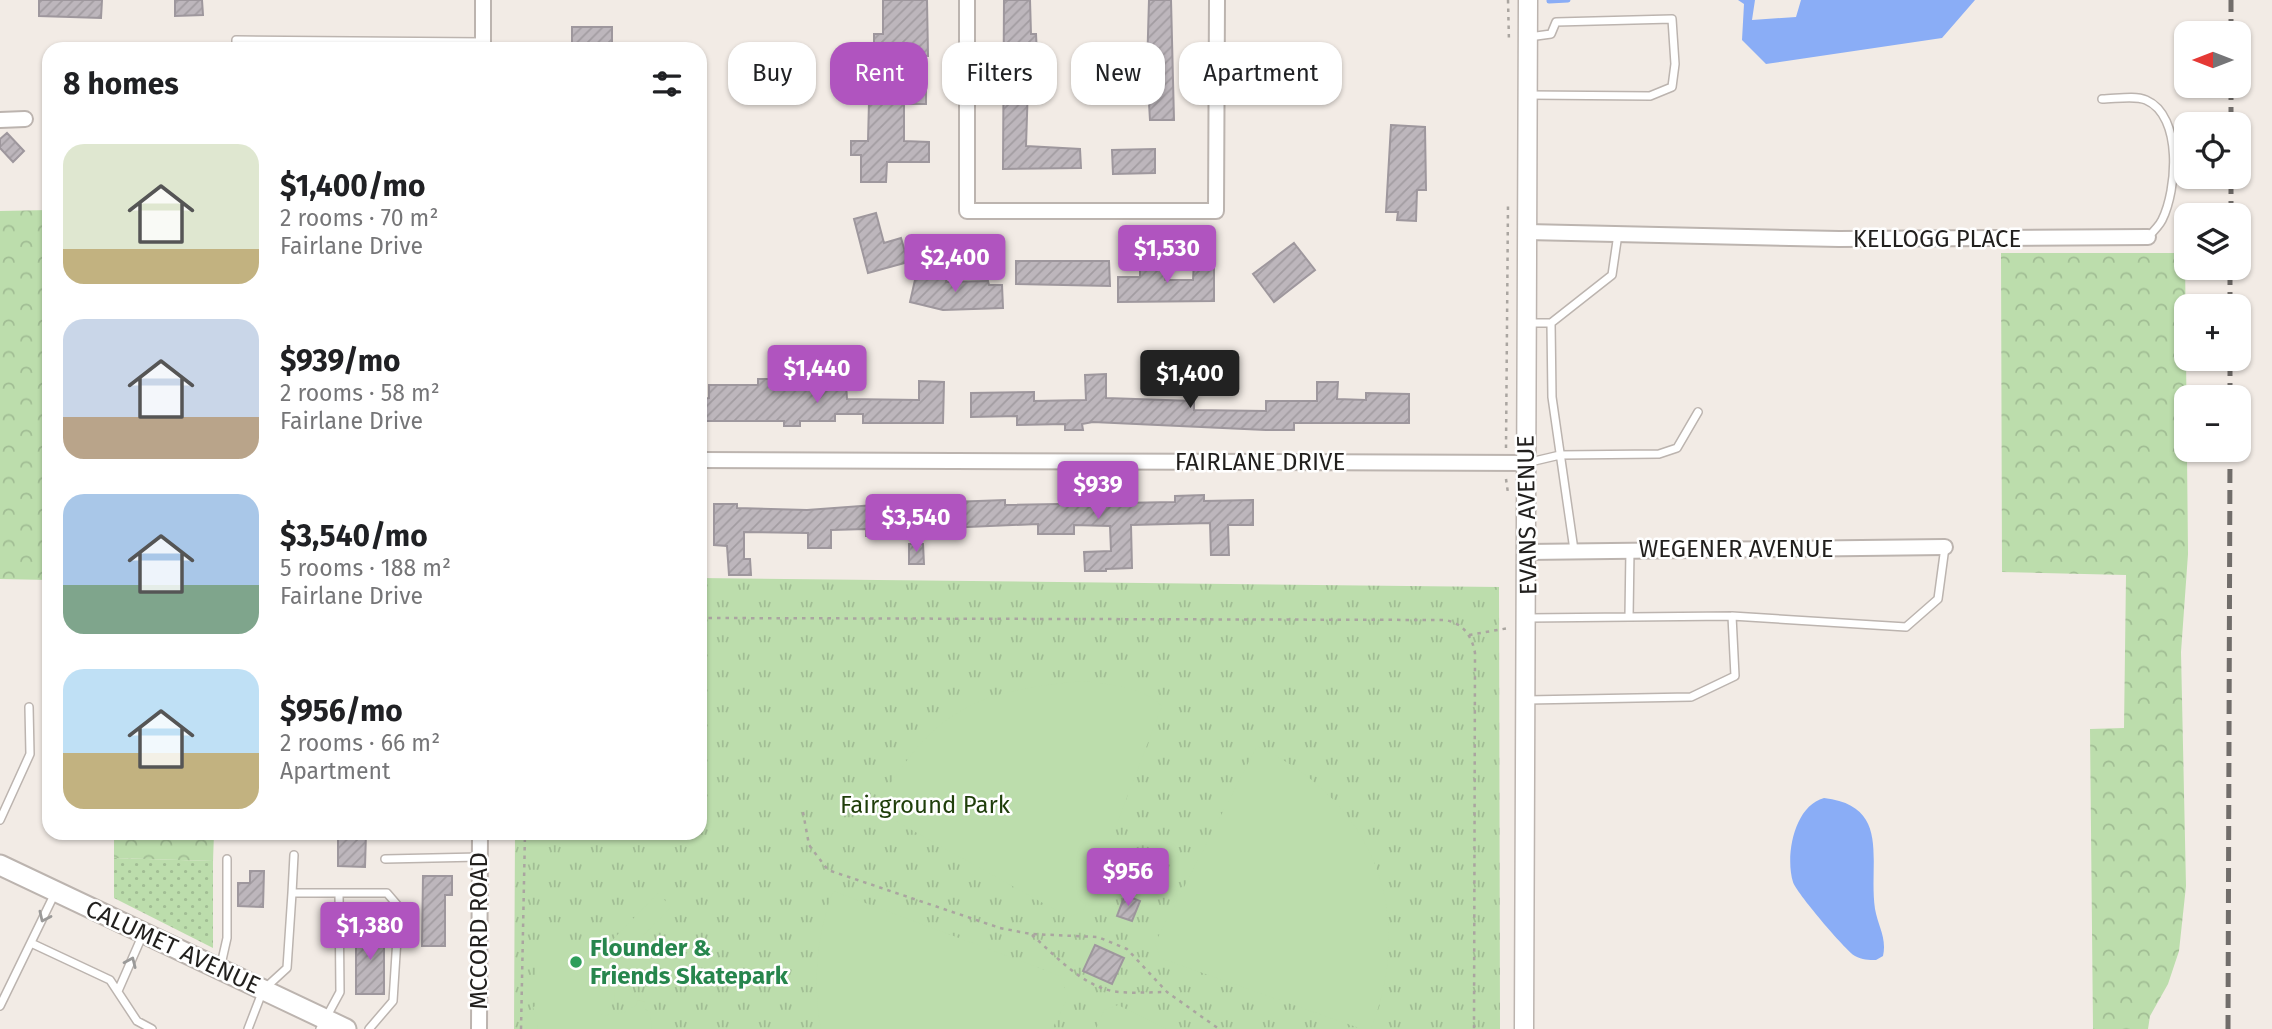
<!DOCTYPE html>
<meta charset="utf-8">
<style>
:root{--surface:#fff;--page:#f6f6f6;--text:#202124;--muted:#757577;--accent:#b054bf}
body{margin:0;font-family:"Fira Sans",sans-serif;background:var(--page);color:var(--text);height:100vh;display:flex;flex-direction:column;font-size:26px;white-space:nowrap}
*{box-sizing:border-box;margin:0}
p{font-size:23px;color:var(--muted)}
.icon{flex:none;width:38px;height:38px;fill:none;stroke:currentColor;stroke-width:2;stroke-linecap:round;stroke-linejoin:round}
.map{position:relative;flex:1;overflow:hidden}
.panel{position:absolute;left:42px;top:42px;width:665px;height:798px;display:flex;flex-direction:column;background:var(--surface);border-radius:21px;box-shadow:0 2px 5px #0004}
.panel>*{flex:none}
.top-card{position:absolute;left:728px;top:42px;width:665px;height:63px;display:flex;gap:14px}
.needle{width:46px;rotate:270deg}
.tools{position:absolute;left:2174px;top:21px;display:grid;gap:14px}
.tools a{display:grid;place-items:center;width:77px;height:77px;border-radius:14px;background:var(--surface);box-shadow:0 2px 5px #0004;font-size:35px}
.price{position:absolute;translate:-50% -60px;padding:0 16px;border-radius:7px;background:var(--accent);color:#fff;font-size:23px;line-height:46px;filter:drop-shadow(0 2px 4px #0008)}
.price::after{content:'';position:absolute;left:50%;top:42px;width:21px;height:16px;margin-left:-10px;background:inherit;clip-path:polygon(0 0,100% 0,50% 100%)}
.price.on{background:#222;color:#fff}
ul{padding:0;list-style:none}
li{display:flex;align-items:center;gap:21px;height:175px;padding:0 21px}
li span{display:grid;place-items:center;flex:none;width:196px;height:140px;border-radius:21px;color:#555}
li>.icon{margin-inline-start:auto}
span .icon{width:84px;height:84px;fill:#fffc;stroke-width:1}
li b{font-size:30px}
h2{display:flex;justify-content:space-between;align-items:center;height:84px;padding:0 21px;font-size:30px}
.tag{padding:0 24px;border-radius:21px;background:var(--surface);box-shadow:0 2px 5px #0004;font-size:24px;line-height:63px}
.tag.on{background:var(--accent);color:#fff}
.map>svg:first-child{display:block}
</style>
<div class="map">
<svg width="2272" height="1029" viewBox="0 0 2272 1029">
<defs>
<pattern id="grass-dots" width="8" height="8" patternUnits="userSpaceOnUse" patternTransform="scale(1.75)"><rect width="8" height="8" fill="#bcddac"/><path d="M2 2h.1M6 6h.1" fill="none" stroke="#a1bd94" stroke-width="1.8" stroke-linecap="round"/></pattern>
<pattern id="forest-crowns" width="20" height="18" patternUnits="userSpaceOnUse" patternTransform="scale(1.75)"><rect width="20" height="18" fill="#bcddac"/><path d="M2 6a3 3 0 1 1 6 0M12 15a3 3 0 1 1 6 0" fill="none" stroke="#a1bd94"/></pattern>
<pattern id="park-tufts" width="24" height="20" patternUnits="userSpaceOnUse" patternTransform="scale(1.75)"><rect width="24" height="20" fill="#bcddac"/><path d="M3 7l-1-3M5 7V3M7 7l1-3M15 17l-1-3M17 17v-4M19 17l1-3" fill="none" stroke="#a1bd94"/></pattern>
<pattern id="building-hatch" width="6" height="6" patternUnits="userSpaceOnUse" patternTransform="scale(1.75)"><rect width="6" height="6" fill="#bdb6bc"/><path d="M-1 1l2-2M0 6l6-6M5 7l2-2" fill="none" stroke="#a29ca1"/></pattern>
</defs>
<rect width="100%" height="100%" fill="#f2ebe5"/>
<!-- grass -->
<path fill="url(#grass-dots)" d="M114 858 213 861V948L114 898Z"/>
<!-- forest -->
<path fill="url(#forest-crowns)" d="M49 210V580L0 579V211Z
M2001 253H2185L2188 554 2181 652 2186 886 2179 951 2168 984 2150 1016 2148 1029H2093L2090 729 2124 728 2126 575 2002 572Z
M114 833H214L213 861 114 858Z"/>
<!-- park -->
<path fill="url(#park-tufts)" d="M700 578 1499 587 1500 1029H514L515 833H700Z"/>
<!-- pitch -->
<path fill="#bcddac" d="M1084 681C1111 685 1142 686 1162 706L1083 912 1068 917 874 809C934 711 970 691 1084 681Z
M1257 746C1373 801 1417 910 1371 1029H1362L1160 958 1155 943Z
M833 891 1061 976 1068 998 1052 1029H821C812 983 817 935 833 891Z
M658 893 671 907 612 967 615 981 614 1002 608 1008H600L602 1016 625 1012 636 1005 638 1000 645 1002 643 1008 650 1012 652 1029H538L533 1007 536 1006V950H582L596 957Z
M1118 1005 1166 1029H1096L1104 1010Z"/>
<!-- water -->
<path fill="#8aadf6" d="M1738 0H1755L1752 20 1796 17 1801 0H1975L1942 38 1766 64 1742 40 1744 4Z
M1824 798C1892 806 1868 861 1875 909 1878 926 1887 938 1883 956L1876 960C1869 960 1862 960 1855 956 1846 951 1795 891 1793 882 1785 856 1794 806 1824 798Z"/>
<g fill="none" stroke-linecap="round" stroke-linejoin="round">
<!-- stream -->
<path stroke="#8aadf6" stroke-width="5" d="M1549 1 1568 0"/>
</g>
<!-- building -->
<path fill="url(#building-hatch)" stroke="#9e979d" stroke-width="2" d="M39 0H102L101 18 39 16Z
M175 0H202L203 15 175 16Z
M883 0H927L928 56 908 55 907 84H926V104H904V141L929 142V162H887L886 182H861V155H851V141H868L869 102H884L887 58H874V34H883Z
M1004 0H1030L1031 34H1036L1037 55H1029L1026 146 1080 149 1081 168 1003 169Z
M1149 0H1171L1174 120H1150L1147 69Z
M572 27H612V49H572Z
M1391 125 1425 127 1426 190H1417L1416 221 1397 220 1398 212H1386Z
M7 133 24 151 13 162 0 148V139Z
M1155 149V173L1113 174 1112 150Z
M876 213 884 243 901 238 908 262 868 273 854 219Z
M1294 243 1315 270 1274 302 1253 274Z
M1164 260 1165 280H1193L1194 262 1214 263V301L1118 302V277H1140V261Z
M1016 261H1109L1110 286 1016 284Z
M917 271 947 277 946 282 988 281 989 285H1002L1003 308 943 310 910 302Z
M1106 374V398L1194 401V410L1266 411V401H1317V382H1338L1337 399 1366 400V393L1409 394V423H1294V430H1266L1093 422 1082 424 1083 430H1065V424L1017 425V416L971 417V393L1034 392V401L1086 400 1085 375Z
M758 379H776V389L827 390V384H846L847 399 919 400V381L944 382 943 423H863V414H835V421H800V426H784V421H700V399L709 398V385H758Z
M1204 495V501L1253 500V525H1228L1229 555H1211L1210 523 1131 525 1132 568 1106 569V571H1085L1084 552 1111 551 1110 526 1074 525V534H1038V524L923 529V503L1005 500V505L1175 502V496Z
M714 504H737V508L807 510 888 504 889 512 896 511V536H866V529L831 530V548H808V533L744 532V559H750L751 575H729L727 546 714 545Z
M909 544H923L924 564H909Z
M338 833H366L365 867 338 866Z
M250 871H264L263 907 238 906V883H250Z
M423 876H452V895H445V946H422Z
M1125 895 1140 901 1132 921 1117 916Z
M356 931H384V994H356Z
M1095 945 1124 958 1112 984 1083 971Z"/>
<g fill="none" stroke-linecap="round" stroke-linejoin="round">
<!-- service casing -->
<g stroke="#bcb4af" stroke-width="10">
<path id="service" d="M236 49V40L483 42
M1529 95 1650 96 1672 87 1675 64 1672 19 1556 22 1551 34 1529 37
M2102 99C2115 99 2135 95 2146 100 2183 116 2177 190 2162 220 2159 226 2153 232 2148 237
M1527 323H1551
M1526 463 1560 455 1659 454 1677 448 1698 412
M1574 550 1552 397 1551 323 1612 275 1618 234
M1732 616 1906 627 1938 599 1945 547
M1629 617 1630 550
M1527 700 1691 697 1735 676 1732 616 1528 618
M0 820 30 754 29 707
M385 859 480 857
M292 893 294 855
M31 943 110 980 137 1021 152 1029
M220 969 227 938V859
M118 991 143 934
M0 1006 55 893
M248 1029 263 990 287 968 292 893H387L399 907 393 1001 369 1029
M320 1029 340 992 339 893"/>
</g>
<!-- minor casing -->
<g stroke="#bcb4af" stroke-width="18">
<path id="minor" d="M967 0V211H1216L1217 0
M483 49V0
M0 120 25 119
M1527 232 1839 239 2148 237
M700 460 1526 463
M1527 552 1945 547
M479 1029 480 833"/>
</g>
<!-- tertiary casing -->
<g stroke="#bcb4af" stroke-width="21">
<path id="tertiary" d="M1524 1029 1528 0"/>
</g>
<!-- secondary casing -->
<g stroke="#bcb4af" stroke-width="23">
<path id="secondary" d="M0 865 346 1029"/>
</g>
<!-- path -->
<path stroke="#aaa5a0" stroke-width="2.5" stroke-dasharray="3.5 5" stroke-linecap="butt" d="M1508 0 1509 42
M1506 448 1508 203
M1506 479 1508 493
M700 618 1445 620C1463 623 1472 636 1475 653L1474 1029
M1469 635 1509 628
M803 812 809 845 828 870 1000 928 1031 934 1098 937 1127 949 1167 992 1219 1029
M1032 935C1055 955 1080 984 1112 991 1129 994 1149 992 1167 992
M521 1029 525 833"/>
<!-- service -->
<use href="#service" stroke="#fff" stroke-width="7"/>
<!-- minor -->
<use href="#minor" stroke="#fff" stroke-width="14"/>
<!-- tertiary -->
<use href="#tertiary" stroke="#fff" stroke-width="18"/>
<!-- secondary -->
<use href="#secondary" stroke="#fff" stroke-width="19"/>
<!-- rail -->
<path stroke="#716d6a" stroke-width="5" stroke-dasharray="14 7" stroke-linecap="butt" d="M2231 33V0
M2231 86V124
M2231 215V177
M2230 306V268
M2230 397V359
M2228 1029 2230 450"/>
</g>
<!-- one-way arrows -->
<defs><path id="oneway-chevron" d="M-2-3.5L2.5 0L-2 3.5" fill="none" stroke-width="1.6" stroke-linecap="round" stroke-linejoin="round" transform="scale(1.75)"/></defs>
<g stroke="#9b9a99">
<use href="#oneway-chevron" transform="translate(44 917) rotate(115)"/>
<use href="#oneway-chevron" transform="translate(131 962) rotate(-66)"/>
</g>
<!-- markers -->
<circle fill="#2e9e5b" stroke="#fff" stroke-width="2.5" cx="576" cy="962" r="7"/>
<g text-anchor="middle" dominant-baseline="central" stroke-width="5" stroke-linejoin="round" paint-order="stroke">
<!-- street labels -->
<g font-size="24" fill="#211f1d" stroke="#fff">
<text x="1937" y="239">KELLOGG PLACE</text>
<text x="1260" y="462">FAIRLANE DRIVE</text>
<text transform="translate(1527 515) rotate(-91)">EVANS AVENUE</text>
<text x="1736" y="549">WEGENER AVENUE</text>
<text transform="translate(479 931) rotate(-90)">MCCORD ROAD</text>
<text transform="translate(173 947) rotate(25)">CALUMET AVENUE</text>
</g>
<!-- park labels -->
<g font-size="24" fill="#1f3e0a" stroke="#fff">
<text x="925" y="805">Fairground Park</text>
</g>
<!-- leisure labels -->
<g font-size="24" font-weight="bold" fill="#27864d" stroke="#fff" text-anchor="start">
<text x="590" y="948">Flounder &amp;<tspan x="590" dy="28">Friends Skatepark</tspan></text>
</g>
</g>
</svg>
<div class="tools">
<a><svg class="needle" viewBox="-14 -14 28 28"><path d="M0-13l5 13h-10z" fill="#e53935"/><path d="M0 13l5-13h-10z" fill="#757577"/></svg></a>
<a><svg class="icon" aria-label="locate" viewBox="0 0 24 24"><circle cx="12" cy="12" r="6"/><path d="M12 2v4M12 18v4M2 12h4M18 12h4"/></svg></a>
<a><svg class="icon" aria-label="layers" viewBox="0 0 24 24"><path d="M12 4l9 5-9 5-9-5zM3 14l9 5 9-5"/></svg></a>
<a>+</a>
<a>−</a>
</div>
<b class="price" style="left:1167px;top:285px">$1,530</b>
<b class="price" style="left:955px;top:294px">$2,400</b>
<b class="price" style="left:817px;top:405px">$1,440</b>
<b class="price on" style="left:1190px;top:410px">$1,400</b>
<b class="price" style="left:1098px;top:521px">$939</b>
<b class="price" style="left:916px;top:554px">$3,540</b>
<b class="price" style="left:1128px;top:908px">$956</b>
<b class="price" style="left:370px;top:962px">$1,380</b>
<div class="top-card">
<a class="tag">Buy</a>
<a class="tag on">Rent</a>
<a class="tag">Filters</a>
<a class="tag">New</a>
<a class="tag">Apartment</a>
</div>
<section class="panel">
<h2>8 homes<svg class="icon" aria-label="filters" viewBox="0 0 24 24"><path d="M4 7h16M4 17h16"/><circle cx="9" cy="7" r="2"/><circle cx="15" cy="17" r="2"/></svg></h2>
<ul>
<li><span style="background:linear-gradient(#dfe7d0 75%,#c2b280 0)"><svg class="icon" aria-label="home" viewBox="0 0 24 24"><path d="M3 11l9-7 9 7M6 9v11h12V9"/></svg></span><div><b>$1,400/mo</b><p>2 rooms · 70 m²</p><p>Fairlane Drive</p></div></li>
<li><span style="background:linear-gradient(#c9d6e8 70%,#b9a48a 0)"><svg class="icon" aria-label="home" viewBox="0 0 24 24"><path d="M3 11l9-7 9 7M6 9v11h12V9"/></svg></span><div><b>$939/mo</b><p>2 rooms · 58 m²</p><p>Fairlane Drive</p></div></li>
<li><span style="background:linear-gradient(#a9c7e8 65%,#7fa58c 0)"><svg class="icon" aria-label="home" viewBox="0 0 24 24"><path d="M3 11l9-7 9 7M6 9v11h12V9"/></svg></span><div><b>$3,540/mo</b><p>5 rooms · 188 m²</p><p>Fairlane Drive</p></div></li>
<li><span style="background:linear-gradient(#bfe0f5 60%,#c2b280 0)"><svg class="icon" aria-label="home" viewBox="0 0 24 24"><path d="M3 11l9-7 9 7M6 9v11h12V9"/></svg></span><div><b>$956/mo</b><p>2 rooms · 66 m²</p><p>Apartment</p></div></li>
</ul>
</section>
</div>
